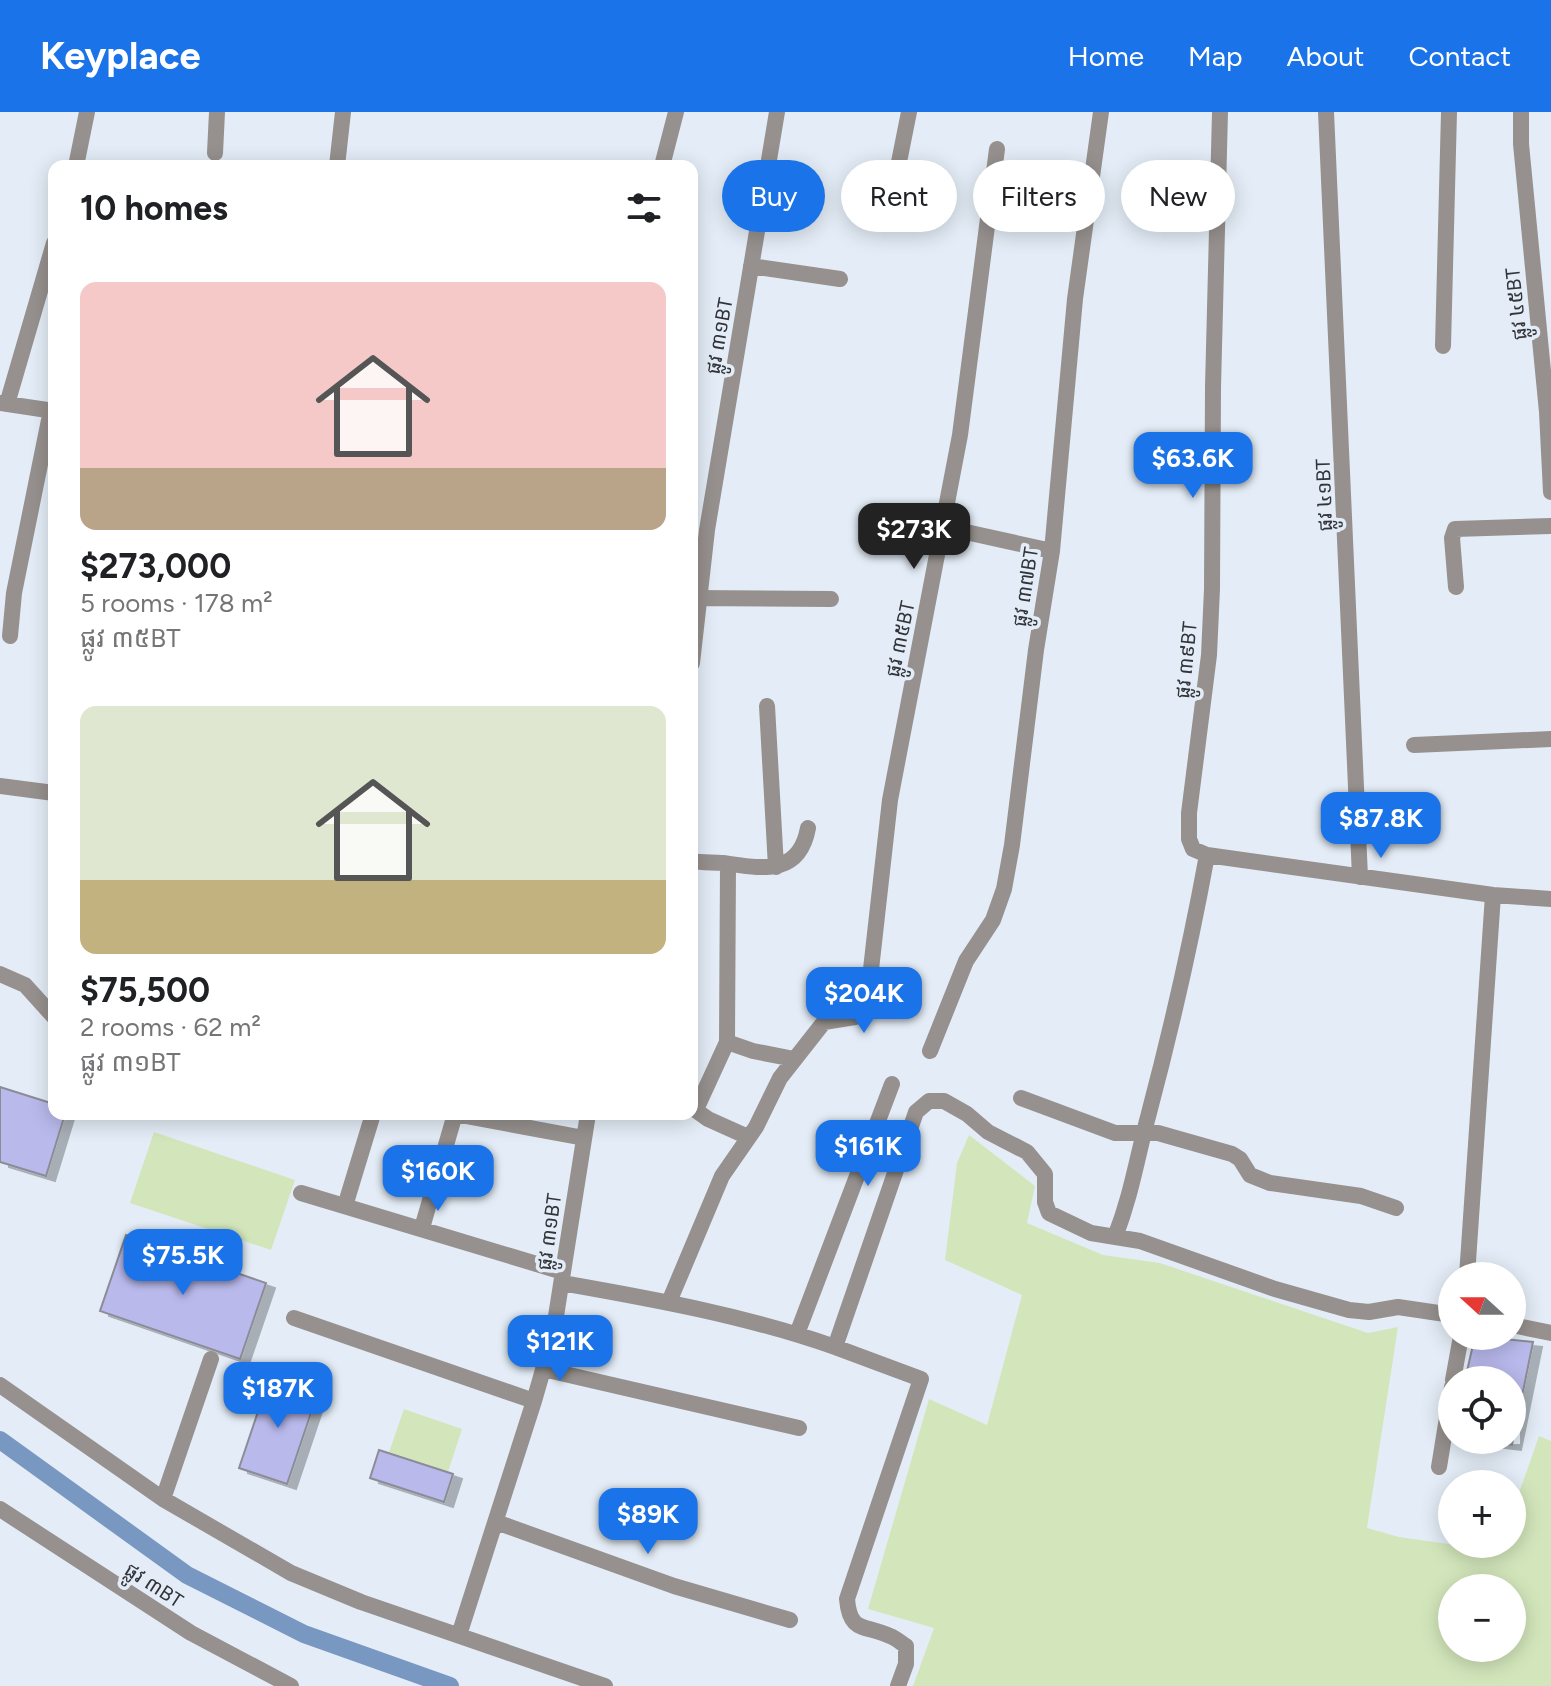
<!DOCTYPE html>
<meta charset="utf-8">
<style>
:root{--surface:#fff;--page:#f2f2f2;--text:#202124;--muted:#757577;--accent:#1a73e8}
body{margin:0;font-family:Figtree,"Noto Sans Khmer",sans-serif;background:var(--page);color:var(--text);height:100vh;display:flex;flex-direction:column;font-size:30px;white-space:nowrap}
*{box-sizing:border-box;margin:0}
p{font-size:26px;color:var(--muted)}
.icon{flex:none;width:44px;height:44px;fill:none;stroke:currentColor;stroke-width:2;stroke-linecap:round;stroke-linejoin:round}
.map{position:relative;flex:1;overflow:hidden}
.sheet{position:absolute;left:48px;top:48px;width:650px;height:960px;display:flex;flex-direction:column;background:var(--surface);border-radius:16px;box-shadow:0 4px 20px #0003}
.sheet>*{flex:none}
.guide{position:absolute;left:722px;top:48px;width:708px;height:72px;display:flex;gap:16px}
.needle{width:52px;rotate:291deg}
.fabs{position:absolute;left:1438px;top:1150px;display:grid;gap:16px}
.fabs a{display:grid;place-items:center;width:88px;height:88px;border-radius:50%;background:var(--surface);box-shadow:0 4px 20px #0003;font-size:40px}
.price{position:absolute;translate:-50% -68px;padding:0 18px;border-radius:16px;background:var(--accent);color:#fff;font-size:26px;line-height:52px;filter:drop-shadow(0 2px 4px #0008)}
.price::after{content:'';position:absolute;left:50%;top:48px;width:24px;height:18px;margin-left:-12px;background:inherit;clip-path:polygon(0 0,100% 0,50% 100%)}
.price.selected{background:#222;color:#fff}
ul{padding:0;list-style:none}
li{display:grid;align-content:center;gap:16px;height:424px;padding:0 32px}
li span{display:grid;place-items:center;height:248px;border-radius:16px;color:#555}
li>.icon{margin-inline-start:auto}
span .icon{width:144px;height:144px;fill:#fffc;stroke-width:1}
li b{font-size:34px}
h2{display:flex;justify-content:space-between;align-items:center;height:96px;padding:0 32px;font-size:34px}
.pill{padding:0 28px;border-radius:36px;background:var(--surface);box-shadow:0 4px 20px #0003;font-size:28px;line-height:72px}
.pill.selected{background:var(--accent);color:#fff}
header{display:flex;align-items:center;gap:48px;box-sizing:border-box;height:112px;padding:0 40px;background:var(--accent);color:#fff}
header strong{font-size:38px}
nav{display:flex;gap:44px;margin-inline-start:auto;font-size:28px}
.map>svg:first-child{display:block}
</style>
<header>
<strong>Keyplace</strong>
<nav><a>Home</a><a>Map</a><a>About</a><a>Contact</a></nav>
</header>
<div class="map">
<svg width="1551" height="1574" viewBox="0 0 1551 1574">
<defs>
<filter id="shadow"><feDropShadow dx="9" dy="5" stdDeviation="0" flood-color="#0004"/></filter>
</defs>
<rect width="100%" height="100%" fill="#e4edf7"/>
<!-- green -->
<path fill="#d3e6bb" fill-rule="evenodd" d="M154 1020 295 1068 271 1138 130 1091Z
M969 1023 1035 1074 1027 1111 1103 1143 1160 1151 1368 1221 1398 1215 1367 1416 1399 1425 1498 1439 1501 1432H1512V1401L1539 1324 1551 1329V1574H913L934 1516 868 1497 929 1287 987 1313 1022 1183 945 1148 957 1051ZM1452 1476H1512V1536H1452Z
M404 1297 462 1317 448 1360 389 1340Z"/>
<g fill="none" stroke-linecap="round" stroke-linejoin="round">
<!-- canal -->
<path stroke="#7897c1" stroke-width="18" d="M0 1328 187 1463 304 1522 450 1574"/>
</g>
<!-- building -->
<path fill="#b9b9ec" stroke="#8c8c97" stroke-width="2" filter="url(#shadow)" d="M0 975 54 992V1002H65L46 1064 0 1050Z
M126 1123 266 1171 240 1247 100 1199Z
M1475 1224 1533 1230 1512 1333 1472 1328H1512V1268H1465Z
M270 1264 318 1280 287 1372 239 1356Z
M379 1338 453 1362 444 1390 370 1366Z"/>
<g fill="none" stroke-linecap="round" stroke-linejoin="round">
<!-- minor -->
<path stroke="#96918e" stroke-width="16" d="M1220 0 1213 275 1212 477 1209 543 1189 701V727L1193 737 1207 743 1493 783 1551 787
M1326 0 1360 765
M215 41 217 0
M76 54 87 0
M337 54 343 0
M662 54 676 0
M894 75 909 0
M751 154 840 167
M1443 234 1449 0
M0 291 54 299
M7 292 54 131
M943 415 1052 439
M1456 475 1452 426 1455 417 1551 414
M692 486 831 487
M10 524 14 481 51 298
M692 551 707 418 777 0
M767 594 776 755
M1414 633 1551 627
M0 674 54 681
M692 749C702 751 713 750 723 751 761 756 799 765 808 716
M0 862 25 873 54 905
M727 930 753 939 794 947
M930 939 966 849 993 808 1004 777 1012 733 1036 538 1052 439 1075 187 1101 0
M1021 986 1115 1021H1158L1232 1042 1240 1047 1250 1063 1270 1071 1361 1084 1396 1096
M692 997 699 991 727 930 728 752
M694 997 708 1007 748 1025
M455 1002 584 1026
M301 1081 563 1160
M345 1094 373 1002
M422 1116 455 1002
M1115 1125C1132 1081 1137 1045 1149 1001 1172 914 1191 831 1207 743
M1467 1164 1493 783
M562 1171C653 1187 747 1204 835 1235
M669 1190 722 1064 756 1015 780 966 824 910 855 905 868 884 890 688 960 323 997 37
M294 1206 534 1289
M1512 1213 1551 1221
M797 1222 892 972
M543 1257 799 1316
M1453 1268 1461 1224
M0 1273 163 1387 291 1461 361 1490 605 1574
M1439 1355 1452 1275
M163 1387 211 1247
M0 1397 191 1521 291 1574
M496 1410 674 1474 790 1508
M459 1523 534 1289 553 1223 588 1002
M898 1574 906 1552V1534C901 1531 896 1526 890 1524 865 1512 850 1522 847 1487L921 1267 835 1235 916 1000 929 989H944L967 1002 988 1020 1027 1040 1045 1062V1090L1049 1101 1091 1121 1140 1129 1275 1177 1349 1198 1369 1200 1398 1195 1452 1203"/>
<!-- tertiary -->
<path stroke="#96918e" stroke-width="16" d="M1521 0V32L1547 300 1551 380"/>
</g>
<g text-anchor="middle" dominant-baseline="central" stroke-width="7" stroke-linejoin="round" paint-order="stroke">
<!-- street labels -->
<g font-size="20" fill="#313438" stroke="#e4edf7">
<text transform="translate(1516 192) rotate(-96)">ផ្លូវ ៤៥BT</text>
<text transform="translate(719 224) rotate(-80)">ផ្លូវ ៣១BT</text>
<text transform="translate(1324 383) rotate(-92)">ផ្លូវ ៤១BT</text>
<text transform="translate(1025 475) rotate(-81)">ផ្លូវ ៣៧BT</text>
<text transform="translate(900 527) rotate(-78)">ផ្លូវ ៣៥BT</text>
<text transform="translate(1186 548) rotate(-84)">ផ្លូវ ៣៩BT</text>
<text transform="translate(549 1120) rotate(-82)">ផ្លូវ ៣១BT</text>
<text transform="translate(154 1473) rotate(33)">ផ្លូវ ៣BT</text>
</g>
</g>
</svg>
<div class="fabs">
<a><svg class="needle" viewBox="-14 -14 28 28"><path d="M0-13l5 13h-10z" fill="#e53935"/><path d="M0 13l5-13h-10z" fill="#757577"/></svg></a>
<a><svg class="icon" aria-label="locate" viewBox="0 0 24 24"><circle cx="12" cy="12" r="6"/><path d="M12 2v4M12 18v4M2 12h4M18 12h4"/></svg></a>
<a>+</a>
<a>−</a>
</div>
<b class="price" style="left:1193px;top:388px">$63.6K</b>
<b class="price selected" style="left:914px;top:459px">$273K</b>
<b class="price" style="left:1381px;top:748px">$87.8K</b>
<b class="price" style="left:864px;top:923px">$204K</b>
<b class="price" style="left:868px;top:1076px">$161K</b>
<b class="price" style="left:438px;top:1101px">$160K</b>
<b class="price" style="left:183px;top:1185px">$75.5K</b>
<b class="price" style="left:560px;top:1271px">$121K</b>
<b class="price" style="left:278px;top:1318px">$187K</b>
<b class="price" style="left:648px;top:1444px">$89K</b>
<div class="guide">
<a class="pill selected">Buy</a>
<a class="pill">Rent</a>
<a class="pill">Filters</a>
<a class="pill">New</a>
</div>
<section class="sheet">
<h2>10 homes<svg class="icon" aria-label="filters" viewBox="0 0 24 24"><path d="M4 7h16M4 17h16"/><circle cx="9" cy="7" r="2"/><circle cx="15" cy="17" r="2"/></svg></h2>
<ul>
<li><span style="background:linear-gradient(#f6c9c9 75%,#b9a48a 0)"><svg class="icon" aria-label="home" viewBox="0 0 24 24"><path d="M3 11l9-7 9 7M6 9v11h12V9"/></svg></span><div><b>$273,000</b><p>5 rooms · 178 m²</p><p>ផ្លូវ ៣៥BT</p></div></li>
<li><span style="background:linear-gradient(#dfe7d0 70%,#c2b280 0)"><svg class="icon" aria-label="home" viewBox="0 0 24 24"><path d="M3 11l9-7 9 7M6 9v11h12V9"/></svg></span><div><b>$75,500</b><p>2 rooms · 62 m²</p><p>ផ្លូវ ៣១BT</p></div></li>
</ul>
</section>
</div>
